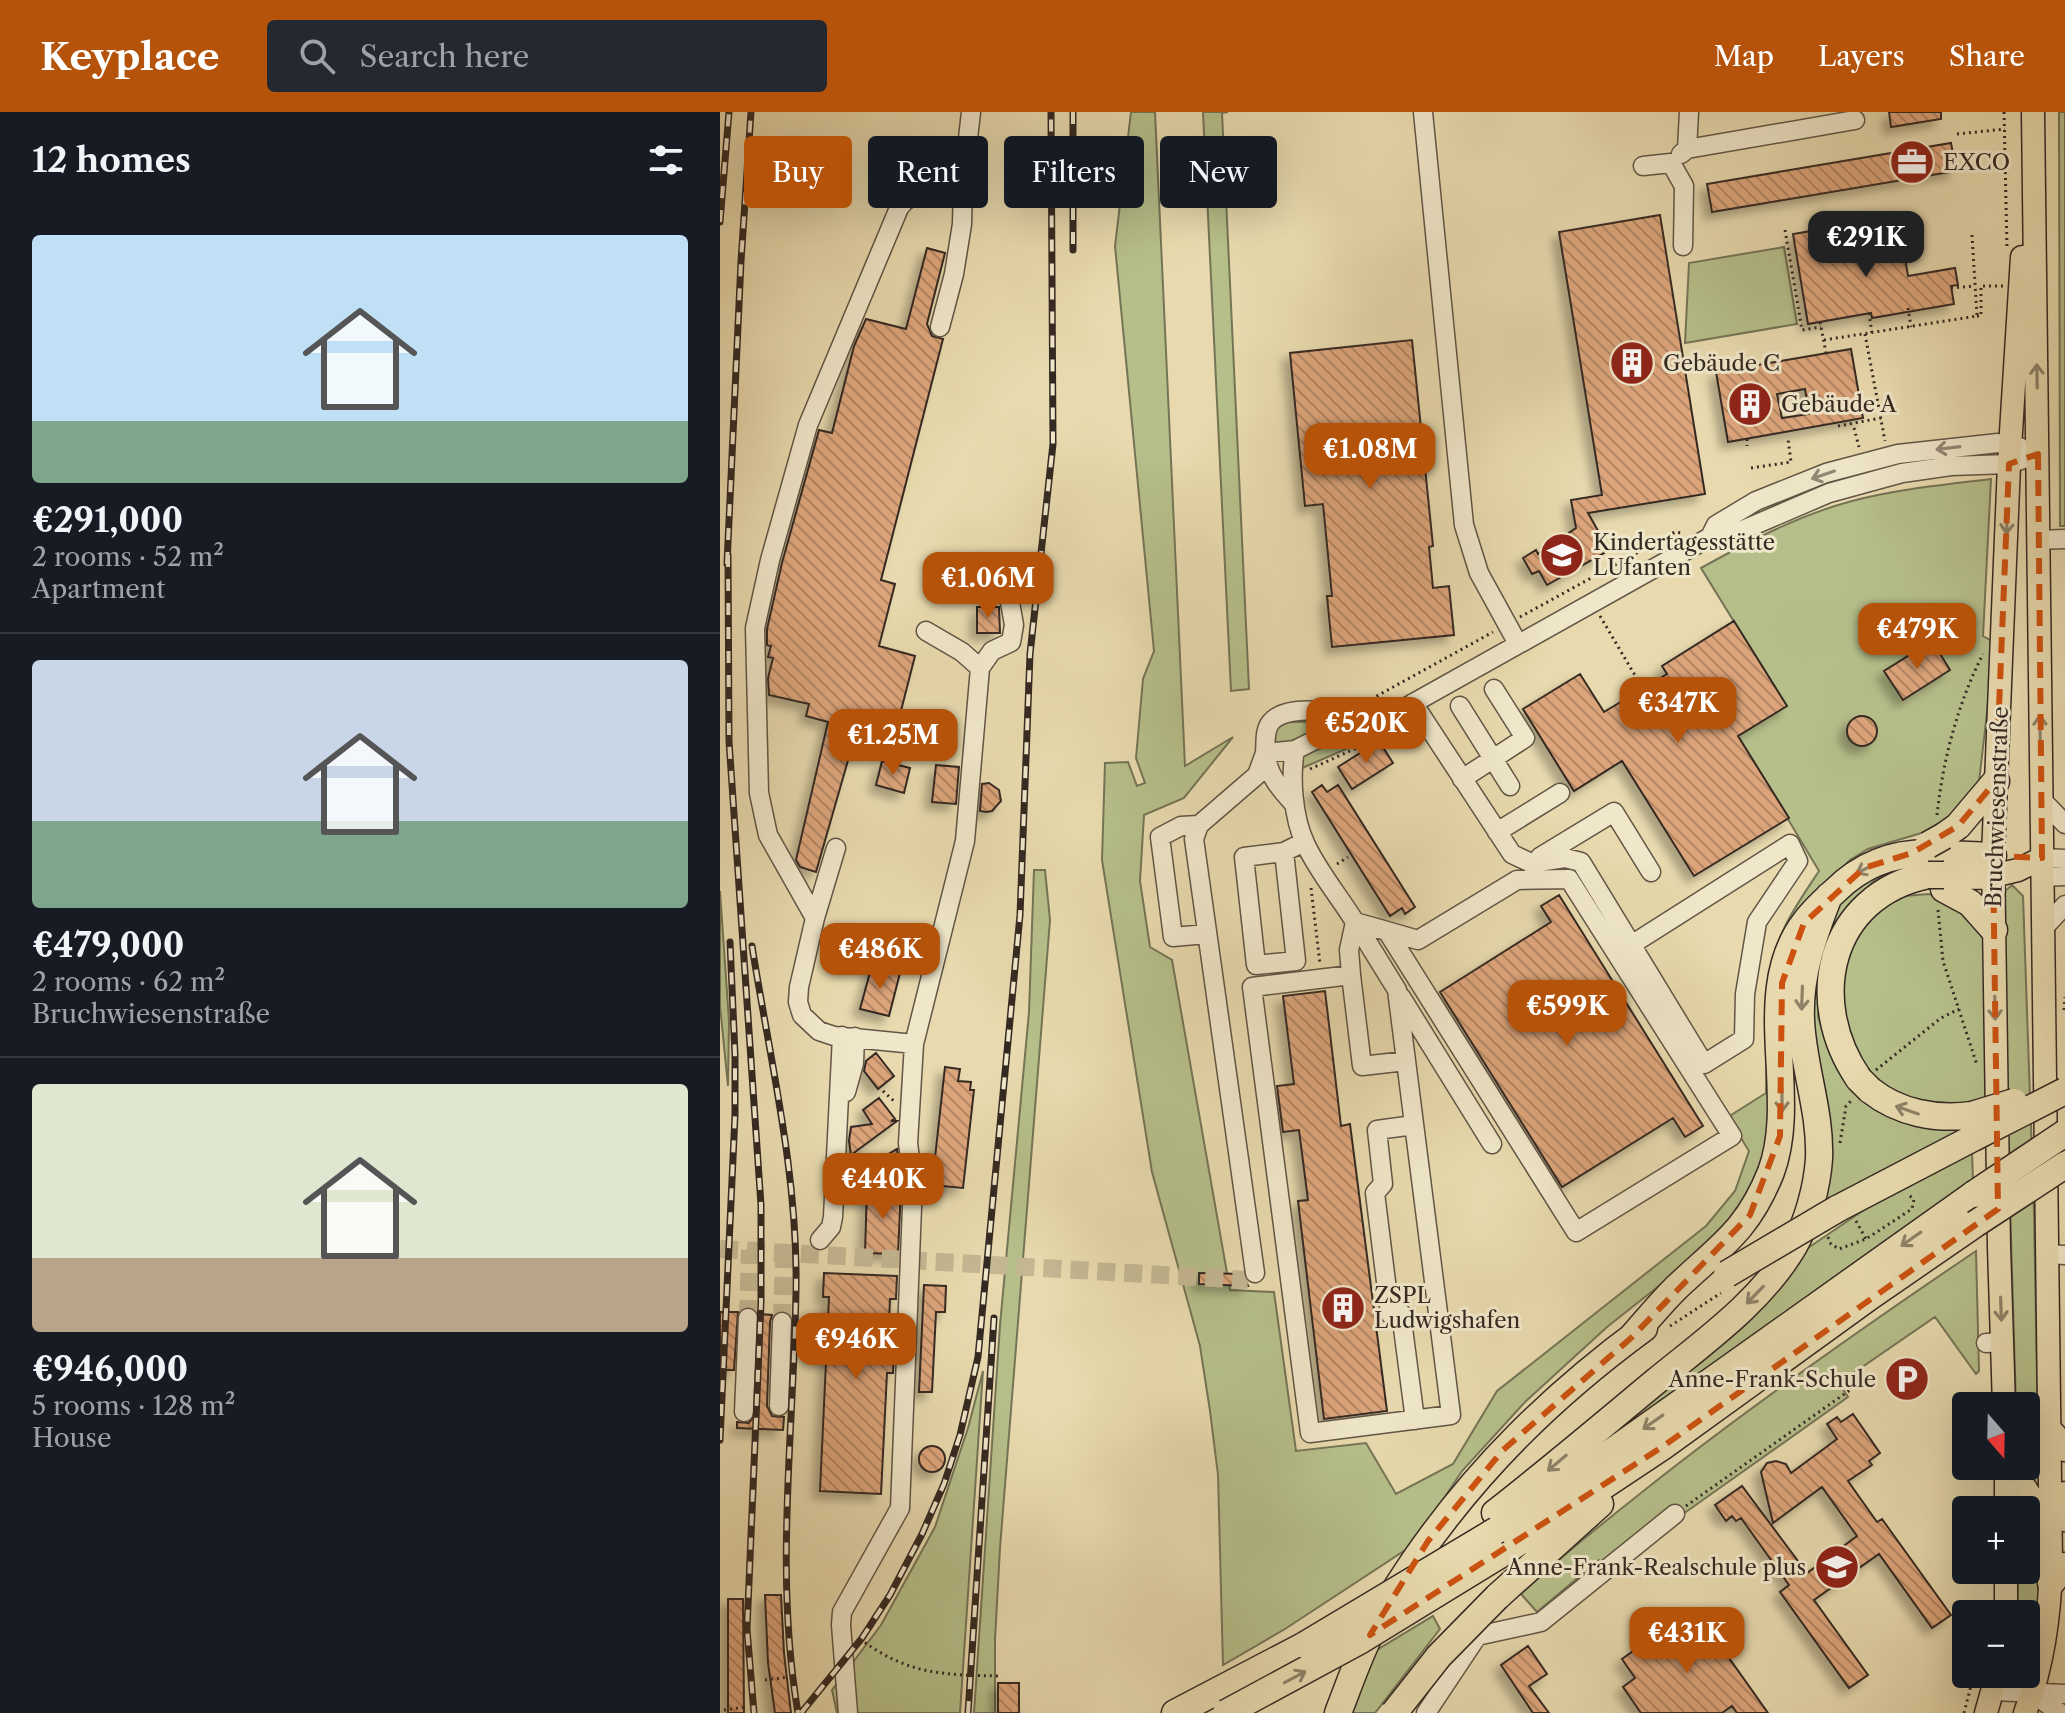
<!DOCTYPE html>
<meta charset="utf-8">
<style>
:root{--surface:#171b24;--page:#242831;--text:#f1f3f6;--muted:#9ea1a6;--line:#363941;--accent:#b45309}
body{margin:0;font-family:"Libre Caslon Text",serif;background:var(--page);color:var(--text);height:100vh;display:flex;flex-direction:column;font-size:30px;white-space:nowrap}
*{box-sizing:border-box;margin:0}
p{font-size:26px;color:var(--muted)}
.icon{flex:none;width:44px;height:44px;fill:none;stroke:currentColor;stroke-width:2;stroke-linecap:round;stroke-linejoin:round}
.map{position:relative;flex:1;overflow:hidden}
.sheet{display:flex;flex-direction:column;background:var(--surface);width:720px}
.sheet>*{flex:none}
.hud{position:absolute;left:24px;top:24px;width:760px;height:72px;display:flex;gap:16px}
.needle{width:52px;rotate:160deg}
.buttons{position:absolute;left:1232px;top:1280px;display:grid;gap:16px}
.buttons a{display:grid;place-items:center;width:88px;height:88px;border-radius:8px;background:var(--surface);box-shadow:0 8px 32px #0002;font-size:40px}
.price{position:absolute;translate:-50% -68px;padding:0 18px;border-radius:16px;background:var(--accent);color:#fff;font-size:26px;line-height:52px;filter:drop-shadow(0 2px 4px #0008)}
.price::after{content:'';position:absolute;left:50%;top:48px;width:24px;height:18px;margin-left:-12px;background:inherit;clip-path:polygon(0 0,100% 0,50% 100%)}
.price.active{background:#222;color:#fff}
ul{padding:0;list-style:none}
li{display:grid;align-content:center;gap:16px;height:424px;padding:0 32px}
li+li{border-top:2px solid var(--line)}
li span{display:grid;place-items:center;height:248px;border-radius:8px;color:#555}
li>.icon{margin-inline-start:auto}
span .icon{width:144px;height:144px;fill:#fffc;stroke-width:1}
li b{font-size:34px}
h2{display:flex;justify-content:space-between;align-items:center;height:96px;padding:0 32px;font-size:34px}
.pill{padding:0 28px;border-radius:8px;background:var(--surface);box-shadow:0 8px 32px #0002;font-size:28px;line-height:72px}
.pill.active{background:var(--accent);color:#fff}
header{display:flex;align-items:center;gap:48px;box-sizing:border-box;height:112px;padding:0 40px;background:var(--accent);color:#fff}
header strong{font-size:38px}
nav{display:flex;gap:44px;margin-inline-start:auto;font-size:28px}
.search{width:560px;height:72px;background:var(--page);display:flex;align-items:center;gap:20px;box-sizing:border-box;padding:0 28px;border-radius:8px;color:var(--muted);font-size:30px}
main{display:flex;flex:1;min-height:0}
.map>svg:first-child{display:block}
</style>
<header>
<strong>Keyplace</strong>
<div class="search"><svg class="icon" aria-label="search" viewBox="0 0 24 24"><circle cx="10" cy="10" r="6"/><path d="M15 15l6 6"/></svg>Search here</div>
<nav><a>Map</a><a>Layers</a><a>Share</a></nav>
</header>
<main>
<section class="sheet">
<h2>12 homes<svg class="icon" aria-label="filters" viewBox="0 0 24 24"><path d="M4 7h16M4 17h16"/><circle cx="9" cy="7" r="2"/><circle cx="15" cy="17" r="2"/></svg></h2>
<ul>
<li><span style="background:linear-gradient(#bfe0f5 75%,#7fa58c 0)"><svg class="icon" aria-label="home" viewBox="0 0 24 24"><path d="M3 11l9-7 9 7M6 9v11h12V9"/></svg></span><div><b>€291,000</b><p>2 rooms · 52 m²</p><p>Apartment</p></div></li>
<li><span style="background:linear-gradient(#c9d6e8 65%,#7fa58c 0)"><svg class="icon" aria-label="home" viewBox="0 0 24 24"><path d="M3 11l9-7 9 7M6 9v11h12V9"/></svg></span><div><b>€479,000</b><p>2 rooms · 62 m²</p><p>Bruchwiesenstraße</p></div></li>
<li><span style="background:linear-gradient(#dfe7d0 70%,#b9a48a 0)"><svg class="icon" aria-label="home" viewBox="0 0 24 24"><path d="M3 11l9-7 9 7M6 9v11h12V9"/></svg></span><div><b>€946,000</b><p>5 rooms · 128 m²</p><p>House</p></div></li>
</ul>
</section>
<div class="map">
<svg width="1345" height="1601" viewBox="0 0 1345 1601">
<defs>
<pattern id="building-back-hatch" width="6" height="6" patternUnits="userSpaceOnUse" patternTransform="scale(2)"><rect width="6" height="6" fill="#dca47a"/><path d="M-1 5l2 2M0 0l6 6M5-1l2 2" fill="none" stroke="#b38664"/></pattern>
<filter id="shadow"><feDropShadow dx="-7" dy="7" stdDeviation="4" flood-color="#0004"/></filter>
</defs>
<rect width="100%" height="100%" fill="#e8daae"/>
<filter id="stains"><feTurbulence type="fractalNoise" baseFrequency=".0025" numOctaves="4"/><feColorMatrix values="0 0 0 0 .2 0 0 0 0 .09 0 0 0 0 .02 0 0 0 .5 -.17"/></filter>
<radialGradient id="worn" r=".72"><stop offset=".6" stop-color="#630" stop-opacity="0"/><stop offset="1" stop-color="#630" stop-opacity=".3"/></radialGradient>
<!-- green -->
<path fill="#b6bf8a" stroke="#757456" stroke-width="2" d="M411 0H435L465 654 513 625 464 686 424 703 420 769 430 835 452 848 510 1178 554 1180 576 1339 646 1331 676 1382 733 1352 777 1279 986 1114 1015 1079 1029 1039 1008 1005 1046 981 1048 865C1057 820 1075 795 1099 759L1018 624 1066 594 981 456C1028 430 1079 403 1132 389 1177 377 1224 373 1271 367L1263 524 1275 531 1259 670 1237 703 1208 719 1148 737 1130 748 1098 780 1050 1026 1031 1084 992 1132 887 1215 805 1290 742 1359 693 1433 565 1517 503 1553 498 1363 490 1299 480 1234 432 1060 382 748 385 651 408 650 417 674 425 671 416 646 423 567 434 539 395 134Z
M483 0H508L502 1 529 577 511 579Z
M1339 0H1345V414H1340Z
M1064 135 1077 212 965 231 969 151Z
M566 610H602L625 616 579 631 558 633 553 627V618Z
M650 621 649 627 580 657 584 640Z
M1189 755 1156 767 1123 800 1113 820 1105 846 1098 904 1105 927 1121 963 1140 986 1249 1017 1105 1090 1089 885 1112 805 1124 784 1152 761Z
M314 758H325L330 808 280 1436 275 1527V1601H254L280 1213 309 900Z
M1292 773 1303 784 1314 1100 1319 1376 1317 1378 1301 1354H1306V1294H1296L1281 792 1286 778Z
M0 779 9 909 8 974 0 894Z
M1208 782 1236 788 1265 823 1271 988 1252 993 1196 992 1156 971 1118 907 1124 843 1156 799 1185 784Z
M1252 1039 1253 1069 802 1391 1085 1138 1160 1087Z
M1256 1139 1259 1259 1256 1262 1215 1205 1119 1271 1128 1285 956 1407 882 1451 879 1448 817 1500 801 1482C842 1443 887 1408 931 1373 1036 1290 1145 1214 1256 1139Z
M263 1259 240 1601H117L112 1578 161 1513 215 1415 248 1316Z
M1313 1410H1319L1320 1420 1319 1493 1306 1561V1502H1297L1298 1458H1306V1419Z
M713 1504 720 1517 655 1601H629L652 1541Z"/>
<!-- building -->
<path fill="url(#building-back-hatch)" stroke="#342922" stroke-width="2" fill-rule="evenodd" filter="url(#shadow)" d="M1169 0H1221V7L1171 15Z
M1231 31 1236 59 992 100 987 72Z
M940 103 985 382 868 401 881 424 876 426 884 441 827 473 819 459 812 462 803 446 816 438 818 442 856 416 851 388 882 383 839 120Z
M1180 116 1188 164 1235 156 1238 173 1231 174 1234 192 1152 206 1151 201 1088 212 1073 122 1103 117 1107 143 1133 139 1131 125Z
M207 136 225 141 207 212 212 224 223 227 161 468 175 472 159 534 195 544 174 626 137 617 96 760 80 755 76 748 108 610 86 604 89 592 49 583 48 566 53 546 48 545 51 534 47 533V517L62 451 99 318 112 321 134 234 146 207 186 217Z
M692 228 713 434 709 435 713 476 729 474 734 523 612 535 607 484H612L603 392 585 394 570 241Z
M1131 237 1143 306 1008 330 996 260ZM1085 277 1089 302 1062 306 1057 282Z
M257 495H279L280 521H257Z
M1014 509 1067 594 1018 624 1069 706 974 764 902 649 854 679 803 597 860 562 884 600 947 562 942 554Z
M1212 529 1230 558 1183 588 1164 559Z
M1127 619a15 15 0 1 1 30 0a15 15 0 1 1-30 0Z
M659 629 673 651 632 677 618 655Z
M162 649 190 656 184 681 156 673Z
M216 653 239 655 236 692 212 690Z
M269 671 279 678 281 689 272 699 266 700 260 699 262 672Z
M602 673 607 680 618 673 695 795 685 802 682 796 670 804 592 680Z
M839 783 983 1014 965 1025 953 1006 842 1075 720 880 831 810 821 794Z
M152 853 180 861 169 904 140 897Z
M605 879 621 1014 630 1012 667 1299 604 1307 578 1089 588 1088 579 1018 563 1020 557 974 574 972 563 884Z
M156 941 174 964 158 977 144 959 146 949Z
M225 955 240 957 238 969 251 970 250 978H254L243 1076 212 1073Z
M159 986 175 1007 171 1009H177L131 1043 129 1029 131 1015 152 1012 143 998Z
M177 1037 178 1045 148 1072V1064L127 1067Z
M147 1075 181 1077 178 1142 145 1141Z
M104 1161 177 1164 176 1187H170L168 1234H174L173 1261H167L161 1382 100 1379 109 1185H103Z
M479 1161 523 1162 528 1174 479 1172Z
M204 1173 226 1174 225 1200H216L212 1280H199Z
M0 1200H18L14 1258H0Z
M39 1202 52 1203 50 1210 47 1294 52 1304 64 1305 63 1318 17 1316V1310L29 1311 36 1301Z
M1133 1302 1160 1341 1149 1349 1152 1353 1128 1369 1157 1410 1162 1407 1231 1503 1212 1516 1159 1442 1094 1488 1148 1563 1129 1576 1060 1480 1069 1473 1021 1406 1016 1409 1012 1404 1006 1409 995 1393 1022 1374 1087 1461 1137 1424 1102 1375 1053 1411 1041 1360 1047 1351 1056 1349 1066 1352 1071 1361 1117 1327 1107 1312 1117 1305 1121 1310Z
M199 1347a13 13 0 1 1 26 0a13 13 0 1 1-26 0Z
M45 1483H61L64 1541 71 1601H55L48 1551Z
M8 1487H23L24 1601H8Z
M961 1505 974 1524 987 1515 1048 1601H1017L1012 1594 1002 1601H921L903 1575 915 1566 902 1547Z
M808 1534 827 1562 809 1574 829 1601H813L781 1553Z
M278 1571H299V1601H278Z"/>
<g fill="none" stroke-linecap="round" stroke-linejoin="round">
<!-- minor-tunnel -->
<path stroke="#c4b792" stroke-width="18" stroke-dasharray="18 9" stroke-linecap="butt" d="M0 1137 528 1168
M28 1206 30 1138
M62 1210 64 1141"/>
<!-- minor casing -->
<g stroke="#615545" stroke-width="21">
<path id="minor" d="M703 0 744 413 759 461 798 532
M967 37 1135 8
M961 42 967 37 969 0
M951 51 964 74 963 134
M923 54 951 51
M220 215 234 162 242 112 243 70 251 0
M990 425 996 413 1036 389 1106 361 1178 342 1278 331 1300 335
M1317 428 1345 427
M206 519 242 540 260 556
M693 591 792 742 811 751 845 746 861 750 984 952 1024 927 1025 882 1037 810 1078 749 1070 732 911 833
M740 594 790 674
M656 612C633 601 569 589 551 610 544 618 546 631 545 641L575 638 595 628 656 612 990 425 1004 426 1109 381 1182 361 1231 354 1289 352 1318 342
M575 638C570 666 573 705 585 731 597 758 619 784 635 810L629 838 631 863 532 875 590 1321 731 1303 677 878 635 810
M545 641C548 663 560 677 574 692
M742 667 805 626 774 577
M1321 687 1345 712
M479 713 461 714 440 725 453 825 487 822
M777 720 840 681
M116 736 95 806 79 875 78 890 82 903 99 919 114 924 194 932
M564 740 576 849 536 853 524 745 564 740 584 730
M820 745 894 700 931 760
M1322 746 1345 747
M1322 765 1345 764
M95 806 48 723 39 681 35 516 50 448 88 313 179 96C190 78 223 73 243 70
M635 810 667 819 856 1120 1012 1024 849 767 797 768 698 828 667 819
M1322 818 1345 793
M631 863 642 954 686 949
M681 885 772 1032
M126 980 134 951 135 925
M694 1013 657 1018 663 1072 655 1081 670 1202 681 1201 695 1308
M100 1128 111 1115 113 1105 122 924
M1327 1142 1345 1143
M535 1161 474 727 479 713 537 663 545 641
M1266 1231 1283 1230
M59 1294 62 1210
M24 1300 28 1206
M757 1524 821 1510 955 1402
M1291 1562 1293 1568 1340 1601
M1273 1579 1345 1582
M128 1601 121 1513 122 1500 180 1396 193 1070 188 1031 194 932 245 729 260 556 272 539 291 530 294 513 290 490
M706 1601 762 1517"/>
</g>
<!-- major casing -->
<g stroke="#342922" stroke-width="25">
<path id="major" d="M1273 764 1298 758 1322 746
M1284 1294 1279 1135 1273 744 1289 352 1302 145
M1286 1354V1398
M1291 1354 1312 1386 1331 1402
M1286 1502V1458
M1266 1601 1277 1562
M1305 1601C1323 1554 1330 1502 1331 1452L1313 0"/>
</g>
<!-- highway casing -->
<g stroke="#342922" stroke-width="29">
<path id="highway" d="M1224 724 1238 714 1276 669
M1224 742 1273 744
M1224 763 1273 764
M1224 777 1250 791 1274 818
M1139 967C1085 889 1108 784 1208 763
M1150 978C1179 1001 1216 1008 1252 1003
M1117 1097 1253 1026
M911 1226C926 1209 940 1192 956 1176 1000 1134 1027 1120 1051 1060 1080 982 1031 880 1085 810 1093 799 1105 788 1115 779 1140 754 1172 741 1208 741
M1329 1319 1345 1336
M1331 1385 1345 1383
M775 1401C830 1358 882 1314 935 1270 985 1229 1041 1190 1074 1134 1088 1109 1097 1075 1099 1047 1101 999 1083 955 1081 908 1079 864 1093 825 1109 784
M1331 1402 1345 1406
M780 1416 866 1358 1254 1082
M778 1444 942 1335 1152 1183 1255 1112
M1331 1471 1345 1454
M777 1485 880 1392
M455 1601 585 1533
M618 1601C627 1578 635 1555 645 1533 658 1503 676 1476 694 1449 758 1356 833 1283 924 1216"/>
</g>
<!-- path -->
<path stroke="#342922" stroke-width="3" stroke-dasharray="2 4" stroke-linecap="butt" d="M1284 0 1287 136
M1237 22 1285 17
M1065 118 1082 218 1101 215
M1231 176 1255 174
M1188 196 1191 215
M1149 201 1152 221
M1257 204H1261V174H1284
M1100 210 1106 241
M1145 222 1165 329
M1104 228 1257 204 1252 123
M1118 314 1161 306
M1134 316 1139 335
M1027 327V334
M1031 356 1071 350 1068 327
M880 504 923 577
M800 505 955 420 963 421
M646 590 773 520
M590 657 641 634
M1217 703C1223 647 1238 591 1263 542
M617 752 628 745
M591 776 600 852
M1218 798 1223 849 1257 953
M1344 898 1345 885
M1156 958 1221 906 1239 897
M163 979 176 991
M1120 1031 1126 994 1131 989
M130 1067 178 1069
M1136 1109 1146 1127
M1108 1125 1111 1132 1119 1137 1146 1127 1192 1097 1194 1087 1187 1082
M950 1214 1001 1181
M966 1394 1130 1278
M140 1527C188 1563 224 1563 281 1564
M45 1568 68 1565
M4 1598 26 1595
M1244 1601 1254 1562"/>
<!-- minor -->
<use href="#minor" stroke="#f0e7ca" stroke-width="18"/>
<!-- major -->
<use href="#major" stroke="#e8daae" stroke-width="22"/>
<!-- highway -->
<use href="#highway" stroke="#e8daae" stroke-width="26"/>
<!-- rail casing -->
<g stroke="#342922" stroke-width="7">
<path id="rail" d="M353 0V138
M0 110 9 0
M8 443 9 629 41 1093V1190L27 1517 34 1601
M7 452 21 149 31 0
M32 834C50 948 78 1062 76 1177 74 1319 54 1460 78 1601
M0 1328 15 1003V943L10 830
M81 1601 142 1526 170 1483 202 1422 224 1372 240 1323 258 1245 300 803 310 542 333 332 331 0
M248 1601 274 1206"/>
</g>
<!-- rail -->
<use href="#rail" stroke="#f0e7ca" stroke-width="4" stroke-dasharray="12" stroke-linecap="butt"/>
<!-- highway-bridge casing -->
<g stroke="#342922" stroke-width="29" stroke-linecap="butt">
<path id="highway-bridge" d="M1208 733 1224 724
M1208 763H1224
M1139 967 1150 978
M1252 1003 1294 990
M1253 1026 1345 979
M1254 1082 1345 1021
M1255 1112 1345 1053
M1007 1162 1117 1097
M585 1533 777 1418
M506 1601 641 1528 778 1444
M674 1601 719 1544 777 1485"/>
</g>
<!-- highway-bridge -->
<use href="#highway-bridge" stroke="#e8daae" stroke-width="26"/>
</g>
<!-- one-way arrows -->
<defs><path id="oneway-shaft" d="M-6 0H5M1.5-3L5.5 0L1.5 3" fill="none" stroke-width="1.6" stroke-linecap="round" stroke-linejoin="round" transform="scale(2)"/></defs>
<g stroke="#8e8268">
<use href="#oneway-shaft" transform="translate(1317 264) rotate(-91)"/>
<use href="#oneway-shaft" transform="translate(1287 410) rotate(92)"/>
<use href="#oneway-shaft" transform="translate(1320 615) rotate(-91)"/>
<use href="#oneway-shaft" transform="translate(1147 756) rotate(153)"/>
<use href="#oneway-shaft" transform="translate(1082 886) rotate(92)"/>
<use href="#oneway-shaft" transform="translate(1275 896) rotate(89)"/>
<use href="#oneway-shaft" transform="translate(1062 988) rotate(90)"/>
<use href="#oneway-shaft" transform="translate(1187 998) rotate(-161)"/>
<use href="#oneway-shaft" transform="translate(1191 1127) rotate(145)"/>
<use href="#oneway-shaft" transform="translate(1035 1183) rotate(134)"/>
<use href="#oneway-shaft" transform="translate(1281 1197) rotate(88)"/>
<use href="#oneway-shaft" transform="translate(933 1310) rotate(145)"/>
<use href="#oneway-shaft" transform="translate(837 1351) rotate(140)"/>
<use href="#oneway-shaft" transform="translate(575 1565) rotate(-28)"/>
</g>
<g stroke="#928876">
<use href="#oneway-shaft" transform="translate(1228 336) rotate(173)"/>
<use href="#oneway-shaft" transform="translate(1103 363) rotate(161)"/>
</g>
<!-- marked area -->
<path fill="none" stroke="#cd520f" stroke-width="6" stroke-dasharray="16 10" stroke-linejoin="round" d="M1318 342 1322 746 1273 744 1278 1097 942 1335 650 1523 708 1429 783 1338 911 1226 1030 1103 1060 1024 1062 871 1084 811 1144 756 1192 741 1238 714 1276 669 1289 352Z"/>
<!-- icons -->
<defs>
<g id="office-disc" transform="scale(2.3)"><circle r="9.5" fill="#8f2418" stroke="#f0e7ca"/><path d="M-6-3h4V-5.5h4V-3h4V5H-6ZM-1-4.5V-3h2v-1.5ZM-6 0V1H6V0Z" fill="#fff"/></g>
<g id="building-disc" transform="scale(2.3)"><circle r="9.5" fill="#8f2418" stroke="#f0e7ca"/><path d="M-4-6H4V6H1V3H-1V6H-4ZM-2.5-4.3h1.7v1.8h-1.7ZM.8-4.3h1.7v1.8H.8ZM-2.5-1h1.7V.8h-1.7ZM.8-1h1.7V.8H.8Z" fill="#fff"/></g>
<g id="school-disc" transform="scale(2.3)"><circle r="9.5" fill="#8f2418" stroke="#f0e7ca"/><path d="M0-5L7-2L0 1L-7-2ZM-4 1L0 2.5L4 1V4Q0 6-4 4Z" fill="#fff"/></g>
<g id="parking-disc" transform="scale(2.3)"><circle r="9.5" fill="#8f2418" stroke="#f0e7ca"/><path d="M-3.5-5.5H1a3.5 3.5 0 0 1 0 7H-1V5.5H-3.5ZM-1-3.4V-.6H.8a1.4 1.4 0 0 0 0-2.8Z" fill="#fff"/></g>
</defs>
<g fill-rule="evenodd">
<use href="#office-disc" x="1192" y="50"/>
<use href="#building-disc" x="912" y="251"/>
<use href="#building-disc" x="1030" y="292"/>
<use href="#school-disc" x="842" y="443"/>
<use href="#building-disc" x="623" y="1196"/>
<use href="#parking-disc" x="1187" y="1267"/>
<use href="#school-disc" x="1117" y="1455"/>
</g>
<g text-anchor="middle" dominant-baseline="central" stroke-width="6" stroke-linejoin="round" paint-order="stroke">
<!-- poi labels -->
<g font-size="22" fill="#342922" stroke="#f0e7ca" text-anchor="start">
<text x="1223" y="50">EXCO</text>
<text x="943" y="251">Gebäude C</text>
<text x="1061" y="292">Gebäude A</text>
<text x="873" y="430">Kindertagesstätte<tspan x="873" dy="25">LUfanten</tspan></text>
<text x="654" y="1183">ZSPL<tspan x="654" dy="25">Ludwigshafen</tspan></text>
<text x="1156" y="1267" text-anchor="end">Anne-Frank-Schule</text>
<text x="1086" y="1455" text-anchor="end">Anne-Frank-Realschule plus</text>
</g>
<!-- street labels -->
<g font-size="22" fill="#342922" stroke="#f0e7ca">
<text transform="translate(1277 695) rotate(-88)">Bruchwiesenstraße</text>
</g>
</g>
<rect width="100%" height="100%" filter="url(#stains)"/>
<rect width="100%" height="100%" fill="url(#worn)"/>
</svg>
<div class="buttons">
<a><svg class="needle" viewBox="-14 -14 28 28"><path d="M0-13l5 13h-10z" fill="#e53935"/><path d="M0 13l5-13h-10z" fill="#9ea1a6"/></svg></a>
<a>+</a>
<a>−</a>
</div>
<b class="price active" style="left:1146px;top:167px">€291K</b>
<b class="price" style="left:650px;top:379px">€1.08M</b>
<b class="price" style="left:268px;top:508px">€1.06M</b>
<b class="price" style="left:1197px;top:559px">€479K</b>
<b class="price" style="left:958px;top:633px">€347K</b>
<b class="price" style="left:646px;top:653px">€520K</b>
<b class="price" style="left:173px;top:665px">€1.25M</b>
<b class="price" style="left:160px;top:879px">€486K</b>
<b class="price" style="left:847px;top:936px">€599K</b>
<b class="price" style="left:163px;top:1109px">€440K</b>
<b class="price" style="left:136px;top:1269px">€946K</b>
<b class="price" style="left:967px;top:1563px">€431K</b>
<div class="hud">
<a class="pill active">Buy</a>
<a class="pill">Rent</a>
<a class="pill">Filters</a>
<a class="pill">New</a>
</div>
</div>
</main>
